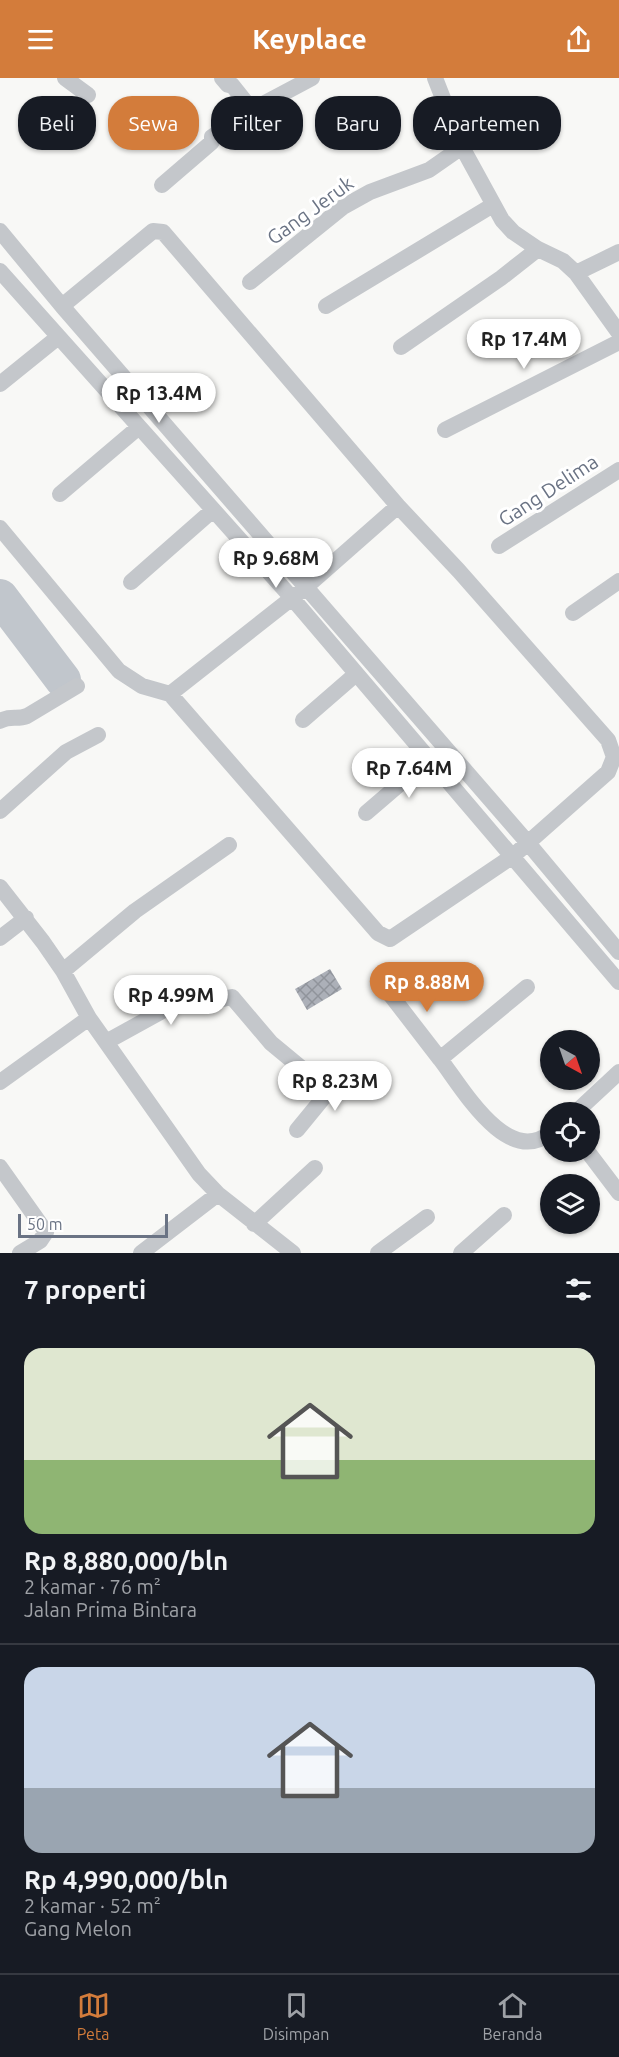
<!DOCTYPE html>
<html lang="id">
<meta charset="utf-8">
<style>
:root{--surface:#171b24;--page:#20242c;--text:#f1f3f6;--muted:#9ea1a6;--line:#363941;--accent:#d37c3b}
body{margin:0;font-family:Ubuntu,sans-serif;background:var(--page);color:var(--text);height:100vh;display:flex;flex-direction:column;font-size:22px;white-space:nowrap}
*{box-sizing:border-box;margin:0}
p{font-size:20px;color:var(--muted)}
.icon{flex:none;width:33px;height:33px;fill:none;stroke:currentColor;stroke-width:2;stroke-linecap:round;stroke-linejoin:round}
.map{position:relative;height:1175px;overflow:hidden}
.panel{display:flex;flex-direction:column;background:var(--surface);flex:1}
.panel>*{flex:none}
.hud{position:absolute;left:18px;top:18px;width:584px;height:54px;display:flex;gap:12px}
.needle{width:39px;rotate:140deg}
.tools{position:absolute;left:540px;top:952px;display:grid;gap:12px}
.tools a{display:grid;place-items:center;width:60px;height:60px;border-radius:50%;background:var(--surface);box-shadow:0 2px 4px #0004;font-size:30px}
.scale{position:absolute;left:18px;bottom:15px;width:150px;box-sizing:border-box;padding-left:6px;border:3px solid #6a7384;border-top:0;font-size:16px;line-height:21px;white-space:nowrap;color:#6a7384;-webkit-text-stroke:4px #fff;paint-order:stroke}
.price{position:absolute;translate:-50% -51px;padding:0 14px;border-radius:21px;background:#fff;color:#222;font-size:20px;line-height:39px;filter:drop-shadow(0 2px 3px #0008)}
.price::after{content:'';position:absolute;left:50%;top:36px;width:18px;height:14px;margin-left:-9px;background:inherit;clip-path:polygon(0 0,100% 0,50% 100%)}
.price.on{background:var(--accent);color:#fff}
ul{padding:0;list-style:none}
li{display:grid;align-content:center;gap:12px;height:318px;padding:0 24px}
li+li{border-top:2px solid var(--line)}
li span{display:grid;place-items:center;height:186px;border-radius:18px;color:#555}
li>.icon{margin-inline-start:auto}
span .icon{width:108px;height:108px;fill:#fffc;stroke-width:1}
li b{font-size:26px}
h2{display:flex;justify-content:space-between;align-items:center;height:72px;padding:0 24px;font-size:26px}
.chip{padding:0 21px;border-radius:24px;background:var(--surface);box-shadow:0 2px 4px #0004;font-size:21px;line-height:54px}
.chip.on{background:var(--accent);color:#fff}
header{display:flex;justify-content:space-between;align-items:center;height:78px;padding:0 24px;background:var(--accent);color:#fff;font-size:27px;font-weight:700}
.tabs{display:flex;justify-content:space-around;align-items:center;height:84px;border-top:2px solid var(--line);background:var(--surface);font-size:16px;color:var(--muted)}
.tabs a{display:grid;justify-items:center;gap:3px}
.tabs .on{color:var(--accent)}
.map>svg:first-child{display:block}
</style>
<header><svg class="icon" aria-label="menu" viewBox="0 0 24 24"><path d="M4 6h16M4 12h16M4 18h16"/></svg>Keyplace<svg class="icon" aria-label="share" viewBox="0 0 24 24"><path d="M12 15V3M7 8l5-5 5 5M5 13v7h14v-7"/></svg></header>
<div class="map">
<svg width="619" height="1175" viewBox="0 0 619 1175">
<defs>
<pattern id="building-cross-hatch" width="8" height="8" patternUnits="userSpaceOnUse" patternTransform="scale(1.5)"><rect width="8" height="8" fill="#acb0b8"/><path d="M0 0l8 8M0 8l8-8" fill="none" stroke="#90949b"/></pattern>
</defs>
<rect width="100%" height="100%" fill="#f8f8f6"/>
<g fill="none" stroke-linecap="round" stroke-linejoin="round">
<!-- river -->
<path stroke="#c1c6cc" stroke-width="36" d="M0 519 63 602"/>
</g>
<!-- building -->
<path fill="url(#building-cross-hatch)" d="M330 891 342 911 307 932 295 911Z"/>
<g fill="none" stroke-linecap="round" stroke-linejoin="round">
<!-- street -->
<path stroke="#c4c7cb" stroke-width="16" d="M65 0 88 17
M222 0 228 7H232L252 32
M435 0 462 69 502 142 513 154 538 171 563 183 576 195 619 255
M162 107 212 64V59L252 32 312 0
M0 153 62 228 528 765 619 874
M0 193 292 520 619 904
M576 195 619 174
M250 204 343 129 370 114 429 92 462 69
M62 228 153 153 163 154 398 428 459 493 608 662 614 679 608 694 513 778 390 861 378 855 170 616
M326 228 493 127
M401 269 501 200 538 171
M0 306 57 260
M445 352 619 264
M60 416 139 349
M0 450 119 593 142 608 170 616 306 509 398 428
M499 468 619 392
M131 504 213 432
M573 535 619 503
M303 642 356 596
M0 643C10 637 17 642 27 638L77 608
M0 733 66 674 98 657
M366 735 429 681
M0 809 43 864 63 893 89 940 199 1096 218 1116 293 1175
M0 860 26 840
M63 893 135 833 229 767
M527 909 440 981C463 1011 507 1089 550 1055
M386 911 440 981
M106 964 184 921 192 920 209 924 232 919 271 965 329 1013
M0 1004 89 940
M575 1035 619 994
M297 1052 329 1013 352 995
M588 1074 619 1115
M0 1089 46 1154 40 1163 20 1175
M254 1146 315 1090
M141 1175 218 1116
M378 1175 427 1139
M461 1175 504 1137"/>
</g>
<g text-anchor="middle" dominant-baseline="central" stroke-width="6" stroke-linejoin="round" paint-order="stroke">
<!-- street labels -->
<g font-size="20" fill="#6a7384" stroke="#fff">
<text transform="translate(310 132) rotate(-36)">Gang Jeruk</text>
<text transform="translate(548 412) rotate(-33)">Gang Delima</text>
</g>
</g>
</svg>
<div class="tools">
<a><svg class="needle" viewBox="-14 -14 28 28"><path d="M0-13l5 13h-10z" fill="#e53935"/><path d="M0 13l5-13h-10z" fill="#9ea1a6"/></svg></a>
<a><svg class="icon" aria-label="locate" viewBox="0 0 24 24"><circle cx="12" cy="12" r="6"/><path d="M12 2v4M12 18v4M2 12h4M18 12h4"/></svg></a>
<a><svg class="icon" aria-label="layers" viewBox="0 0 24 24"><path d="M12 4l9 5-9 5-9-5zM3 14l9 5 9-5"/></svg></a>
</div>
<div class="scale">50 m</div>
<b class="price" style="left:524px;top:292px">Rp 17.4M</b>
<b class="price" style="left:159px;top:346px">Rp 13.4M</b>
<b class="price" style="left:276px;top:511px">Rp 9.68M</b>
<b class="price" style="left:409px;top:721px">Rp 7.64M</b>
<b class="price on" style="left:427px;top:935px">Rp 8.88M</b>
<b class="price" style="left:171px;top:948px">Rp 4.99M</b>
<b class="price" style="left:335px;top:1034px">Rp 8.23M</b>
<div class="hud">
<a class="chip">Beli</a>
<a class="chip on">Sewa</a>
<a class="chip">Filter</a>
<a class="chip">Baru</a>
<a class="chip">Apartemen</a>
</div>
</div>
<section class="panel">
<h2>7 properti<svg class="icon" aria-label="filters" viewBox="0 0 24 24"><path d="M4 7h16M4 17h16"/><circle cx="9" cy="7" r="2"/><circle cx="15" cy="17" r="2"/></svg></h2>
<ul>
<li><span style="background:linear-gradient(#dfe7d0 60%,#8fb573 0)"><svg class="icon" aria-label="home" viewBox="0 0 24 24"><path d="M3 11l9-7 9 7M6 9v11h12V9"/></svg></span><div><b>Rp 8,880,000/bln</b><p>2 kamar · 76 m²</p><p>Jalan Prima Bintara</p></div></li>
<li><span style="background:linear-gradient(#c9d6e8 65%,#9aa5b1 0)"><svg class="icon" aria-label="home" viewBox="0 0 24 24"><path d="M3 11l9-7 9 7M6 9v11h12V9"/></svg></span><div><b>Rp 4,990,000/bln</b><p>2 kamar · 52 m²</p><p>Gang Melon</p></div></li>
</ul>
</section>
<nav class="tabs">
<a class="on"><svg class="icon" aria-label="map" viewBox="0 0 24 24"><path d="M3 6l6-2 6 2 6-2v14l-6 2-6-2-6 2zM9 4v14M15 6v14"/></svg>Peta</a>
<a><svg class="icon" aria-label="saved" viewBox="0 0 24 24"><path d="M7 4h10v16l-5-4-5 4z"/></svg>Disimpan</a>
<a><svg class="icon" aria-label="home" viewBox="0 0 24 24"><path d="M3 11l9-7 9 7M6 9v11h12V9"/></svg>Beranda</a>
</nav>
